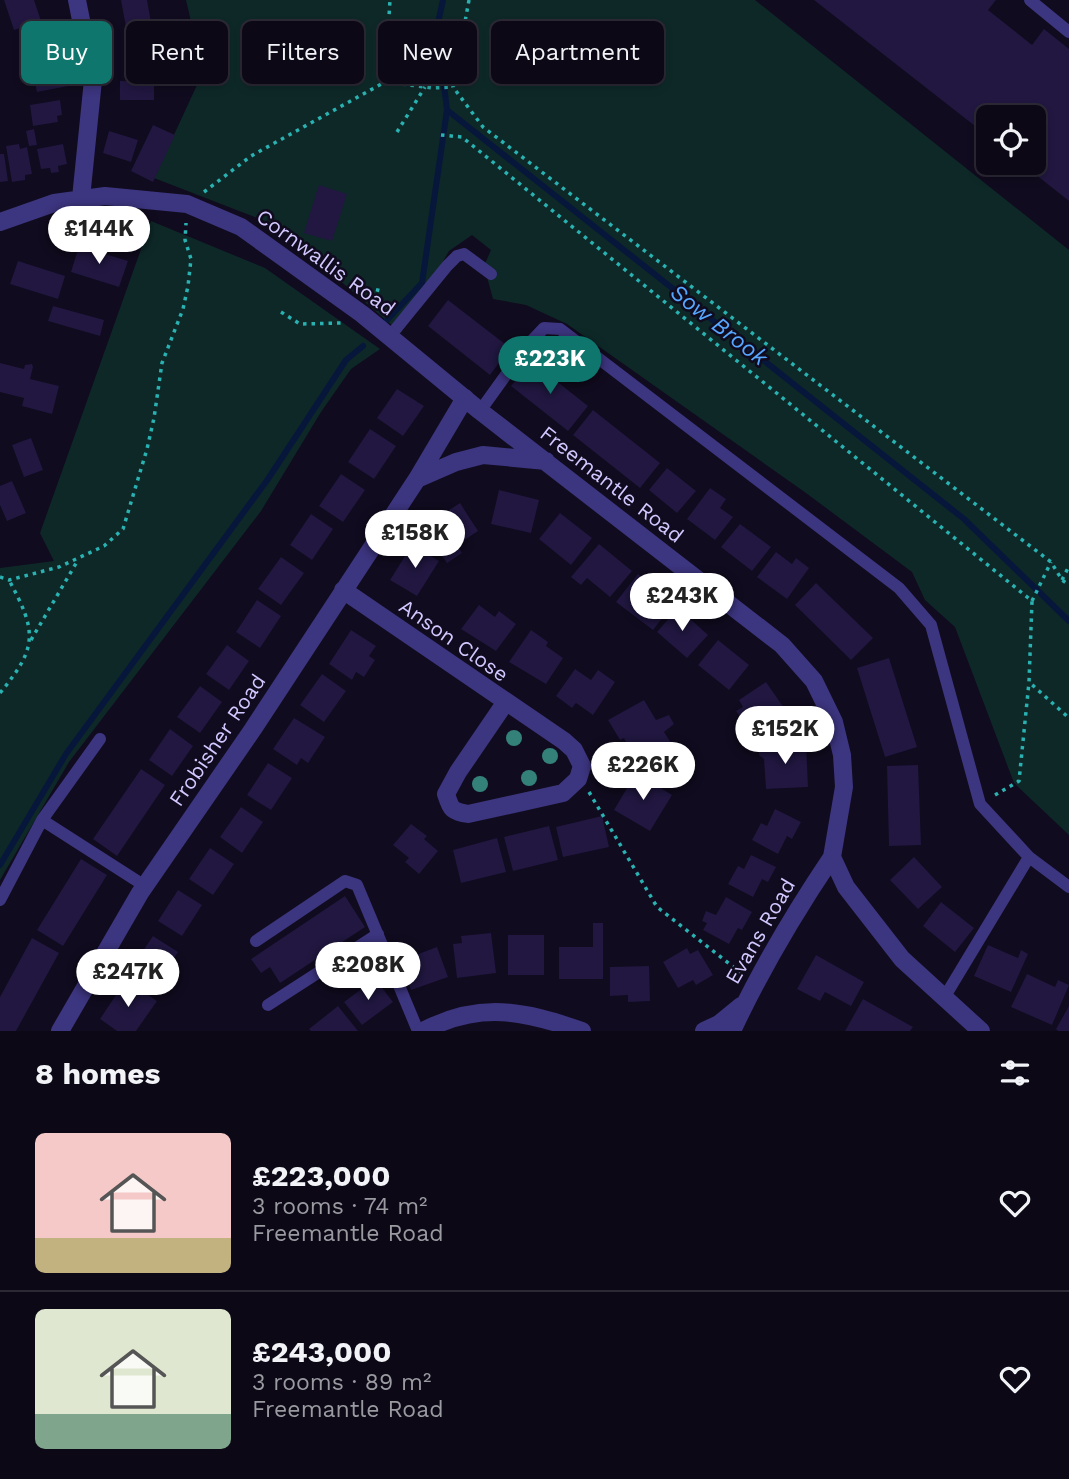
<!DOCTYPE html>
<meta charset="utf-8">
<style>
:root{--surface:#0c0816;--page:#1a1623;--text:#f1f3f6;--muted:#9a9aa1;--line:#2c2935;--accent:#0f766e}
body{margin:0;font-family:"Work Sans",sans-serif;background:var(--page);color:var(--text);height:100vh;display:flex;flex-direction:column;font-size:26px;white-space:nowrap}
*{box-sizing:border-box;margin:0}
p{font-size:23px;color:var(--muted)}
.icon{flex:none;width:38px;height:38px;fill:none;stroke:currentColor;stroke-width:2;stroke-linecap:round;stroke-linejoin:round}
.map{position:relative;height:1031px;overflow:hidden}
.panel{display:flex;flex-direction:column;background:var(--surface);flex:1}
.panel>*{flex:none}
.top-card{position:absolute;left:21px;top:21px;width:700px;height:63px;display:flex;gap:14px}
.tools{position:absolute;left:976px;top:105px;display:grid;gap:14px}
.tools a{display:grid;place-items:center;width:70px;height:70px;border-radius:10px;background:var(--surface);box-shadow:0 4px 10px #0003,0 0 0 2px var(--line);font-size:35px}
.price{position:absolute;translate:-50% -60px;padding:0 16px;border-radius:24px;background:#fff;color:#222;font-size:23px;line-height:46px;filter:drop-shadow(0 2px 4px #0008)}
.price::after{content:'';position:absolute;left:50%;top:42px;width:21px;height:16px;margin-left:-10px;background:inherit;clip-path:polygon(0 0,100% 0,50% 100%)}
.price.selected{background:var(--accent);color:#fff}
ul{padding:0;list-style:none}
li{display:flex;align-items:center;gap:21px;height:175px;padding:0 35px}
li+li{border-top:2px solid var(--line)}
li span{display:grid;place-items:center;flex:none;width:196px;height:140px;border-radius:10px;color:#555}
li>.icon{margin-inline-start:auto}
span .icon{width:84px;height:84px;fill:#fffc;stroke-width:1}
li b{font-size:30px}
h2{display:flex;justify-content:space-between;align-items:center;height:84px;padding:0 35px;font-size:30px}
.chip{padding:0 24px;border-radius:10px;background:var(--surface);box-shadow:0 4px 10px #0003,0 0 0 2px var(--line);font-size:24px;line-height:63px}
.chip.selected{background:var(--accent);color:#fff}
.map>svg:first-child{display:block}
</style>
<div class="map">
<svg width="1069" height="1031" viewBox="0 0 1069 1031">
<rect width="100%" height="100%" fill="#100b1e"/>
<!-- green -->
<path fill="#0e2828" d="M186 0H755L1069 250V835L1014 783 955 627 925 600 912 572 806 493 567 324 526 305 493 299 484 266 491 250 472 235 449 251 401 333 275 225 154 178 203 72Z
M151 221 265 268 380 349 351 369 321 412 261 511 69 762 0 880V568L54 561 40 533Z"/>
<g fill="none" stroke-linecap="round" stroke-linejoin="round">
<!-- stream -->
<path stroke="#07173b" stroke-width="6" d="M443 0 437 27 447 110 964 519 1069 621
M387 320 422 283 447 110
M0 865 66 754 268 479 346 360 363 346"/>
</g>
<!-- building -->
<path fill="#211740" d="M4 0H34L41 21 14 30Z
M121 0H147L155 45 130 49Z
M814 0H996L988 10 1032 45 1044 29 1069 49V201L1021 163H1034V117H989V137Z
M54 34 56 43 61 42 64 53 57 55 58 60 34 65 28 40Z
M132 56H155V65H160L159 77H124V64L131 65Z
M65 68 68 86 37 92 33 74Z
M120 81 154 82V100H120Z
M60 100 62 115 57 116 58 122 33 126 30 105Z
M153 125 175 135 153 182 131 171Z
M34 129 37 145 29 146 26 131Z
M109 131 138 140 131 162 103 153Z
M19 144 20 149 27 147 32 174 25 175V180L12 182 6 146Z
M63 144 67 164 58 166 59 172 51 173 50 168 41 169 37 149Z
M0 154H4L8 181 0 182Z
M319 185 347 194 332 241 304 233Z
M79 246 128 261 119 287 71 272Z
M18 261 65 276 58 299 10 284Z
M448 300 505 344 499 352 504 356 490 375 428 326Z
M53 306 104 320 100 336 48 321Z
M531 361 588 406 568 431 511 386Z
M0 363 24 369 25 365 32 364 33 367 30 379 59 386 52 414 22 406 24 398 0 392Z
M397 389 424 406 403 436 377 418Z
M593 410 660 463 640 488 573 435Z
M370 429 396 446 374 479 348 462Z
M31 438 43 470 24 477 12 445Z
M667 468 696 491 677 513 649 490Z
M341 474 365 490 343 522 319 506Z
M12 481 26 513 7 521 0 505V486Z
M710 488 726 499 720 508 733 517 715 540 687 519Z
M499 490 539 500 531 533 491 524Z
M460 503 478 531 457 545 462 553 447 563 423 527Z
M560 513 592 538 571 565 539 539Z
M311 514 333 529 312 560 290 545Z
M740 524 771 547 752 571 721 547Z
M599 544 632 571 610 597 587 578 581 585 571 577Z
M412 545 439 561 417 596 390 580Z
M776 552 792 564 796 558 809 568 787 599 757 577Z
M281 557 304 573 281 605 258 589Z
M638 574 674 603 653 630 616 602Z
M816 583 873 638 851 660 795 605Z
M257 600 281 616 260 648 236 632Z
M479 605 495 617 499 611 516 624 496 651 461 629Z
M678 608 708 635 687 658 657 632Z
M351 630 376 646 369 656 375 660 364 677 356 672 352 680 329 664Z
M531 630 548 642 546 646 563 658 546 684 509 662Z
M718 640 749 665 729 690 698 665Z
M227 645 249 661 229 690 206 674Z
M889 658 917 747 885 757 857 668Z
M575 669 591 680 598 670 615 682 593 715 576 703 572 708 556 696Z
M322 674 346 691 324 722 300 705Z
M766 682 791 718 763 736 757 727 751 732 736 711 743 707 739 700Z
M200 686 222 702 200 733 177 717Z
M644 700 656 720 669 715 674 724 664 732 675 749V755L653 758 649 748 633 757 624 738 620 740 608 720Z
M294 718 325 737 308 763 301 758 297 765 273 749Z
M170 729 193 746 172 776 149 760Z
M806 744 808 787 766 789 764 759 759 755V750L764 746Z
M268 763 292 778 271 810 247 795Z
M918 765 921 845 889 846 887 766Z
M141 769 165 785 117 856 93 839Z
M636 773 672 795 650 831 614 810Z
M241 807 263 822 242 853 220 837Z
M775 809 801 822 792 839 787 836 778 854 752 840 761 823 767 826Z
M602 816 609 847 563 857 556 827Z
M411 824 427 836 424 839 438 851 419 874 405 862 409 858 393 845Z
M549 826 558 860 513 871 504 837Z
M497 838 506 872 461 883 453 850Z
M210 848 234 864 213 895 189 879Z
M751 855 776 867 768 882 762 879 753 897 728 884 738 866 744 869Z
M914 857 942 887 918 909 890 880Z
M81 859 107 875 63 946 37 930Z
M178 890 202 905 182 936 158 921Z
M345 896 365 927 280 983 270 967 261 973 251 959Z
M726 897 752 912 742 930 738 928 729 944 703 930 707 923 702 921 706 911 716 915Z
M941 902 974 928 955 952 923 926Z
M593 923H603V979H559V947H593Z
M491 933 496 973 457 978 453 944 462 943 461 936Z
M508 935H544V975H508Z
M153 936 178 952 172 961 177 964 171 973 164 969 155 982 132 967Z
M32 938 59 953 16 1031H0V997Z
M988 945 1018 958 1021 950 1028 954 1011 992 974 976Z
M437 947 448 977 411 990 400 961Z
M687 948 690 954 698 950 713 975 696 985 693 980 678 988 663 962Z
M816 955 864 982 851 1006 825 992 820 1001 797 989Z
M649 966 650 1001 628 1002V995L610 996V967Z
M1027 974 1055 987 1058 980 1069 985 1052 1025 1011 1007Z
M375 979 393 1002 362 1025 344 1002Z
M126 980 157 1001 136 1031H117L100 1019Z
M863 999 913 1027 910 1031H845Z
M338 1006 358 1031H311L309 1029Z
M1069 1006V1031H1058L1056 1029Z"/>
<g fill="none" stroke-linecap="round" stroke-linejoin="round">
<!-- path -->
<path stroke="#29b2b1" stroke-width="3.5" stroke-dasharray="3.5 5" stroke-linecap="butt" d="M469 0 453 87 483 127 1051 562 1062 580 1069 585
M385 82 390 0
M397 132 425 87
M441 135 462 137 1032 601 1029 682 1069 718
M204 192 251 156 385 82 433 88 453 87
M375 300 379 285
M281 312 300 324 342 323
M0 577 9 580 59 567 104 546 123 529 147 449 154 418 162 363 183 309 188 286 191 259 185 240 186 223
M1062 580 1069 566
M1032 601 1051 562
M31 640 78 560
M0 693C38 647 37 632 9 580
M589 792 657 907 741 973
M995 795 1019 781 1029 682"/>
<!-- lane -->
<path stroke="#3c357f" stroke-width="12" d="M1030 0 1069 32
M390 336 447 266 457 256 464 254 491 274
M480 411 526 347 544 328 560 329 899 588 931 625 980 804 1029 857 1069 887
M42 820 145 886
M0 900 42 820 100 739
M256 941 345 881 357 885 418 1031
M944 998 1029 857
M268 1005 378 934"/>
<!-- street -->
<path stroke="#3c357f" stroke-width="18" d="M77 0 93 80 81 198
M0 222 54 203 105 196 187 204 241 227 362 314 480 411 782 645 814 681 834 722 842 755 844 787 832 857 846 887 902 959 981 1031
M417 479 456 462 483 455 546 461
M343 590 564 741 574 750 582 766 578 779 563 793 468 814C452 811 451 810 446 794L458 772 505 703
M60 1031 140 893 253 729 417 479 465 398
M423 1031C480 1001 524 1011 582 1031
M704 1031 719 1024 741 1006
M732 1031C760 971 795 912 832 857"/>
</g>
<!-- trees -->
<g fill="#34817a">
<circle cx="514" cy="738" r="8"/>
<circle cx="550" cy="756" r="8"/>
<circle cx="529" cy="778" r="8"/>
<circle cx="480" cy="784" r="8"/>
</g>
<g text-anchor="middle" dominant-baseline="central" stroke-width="5" stroke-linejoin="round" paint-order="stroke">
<!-- street labels -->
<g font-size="21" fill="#d2c8ff" stroke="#100b1e">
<text transform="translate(326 262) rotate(36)">Cornwallis Road</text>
<text transform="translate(612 484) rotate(38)">Freemantle Road</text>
<text transform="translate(454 640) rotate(35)">Anson Close</text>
<text transform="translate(217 740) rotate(-56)">Frobisher Road</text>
<text transform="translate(760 931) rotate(-60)">Evans Road</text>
</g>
<!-- water labels -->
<g font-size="23" font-style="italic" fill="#56a7ff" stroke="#100b1e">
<text transform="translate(719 325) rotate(38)">Sow Brook</text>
</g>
</g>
</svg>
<div class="tools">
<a><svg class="icon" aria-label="locate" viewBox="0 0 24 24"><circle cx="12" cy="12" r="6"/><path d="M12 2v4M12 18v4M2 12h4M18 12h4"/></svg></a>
</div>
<b class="price" style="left:99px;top:266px">£144K</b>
<b class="price selected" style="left:550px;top:396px">£223K</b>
<b class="price" style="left:415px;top:570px">£158K</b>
<b class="price" style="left:682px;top:633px">£243K</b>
<b class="price" style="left:785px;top:766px">£152K</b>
<b class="price" style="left:643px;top:802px">£226K</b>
<b class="price" style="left:368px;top:1002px">£208K</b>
<b class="price" style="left:128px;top:1009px">£247K</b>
<div class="top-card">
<a class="chip selected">Buy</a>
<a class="chip">Rent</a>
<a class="chip">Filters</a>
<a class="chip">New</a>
<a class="chip">Apartment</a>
</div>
</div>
<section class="panel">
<h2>8 homes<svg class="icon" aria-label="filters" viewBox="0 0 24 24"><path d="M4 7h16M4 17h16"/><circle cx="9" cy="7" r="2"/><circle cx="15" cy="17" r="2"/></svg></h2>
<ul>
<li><span style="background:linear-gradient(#f6c9c9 75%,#c2b280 0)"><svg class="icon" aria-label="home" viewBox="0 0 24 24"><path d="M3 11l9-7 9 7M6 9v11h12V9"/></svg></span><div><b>£223,000</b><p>3 rooms · 74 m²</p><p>Freemantle Road</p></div><svg class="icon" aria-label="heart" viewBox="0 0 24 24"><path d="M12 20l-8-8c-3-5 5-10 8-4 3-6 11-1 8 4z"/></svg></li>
<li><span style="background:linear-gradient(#dfe7d0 75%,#7fa58c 0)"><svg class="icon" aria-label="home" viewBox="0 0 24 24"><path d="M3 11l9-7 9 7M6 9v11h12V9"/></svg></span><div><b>£243,000</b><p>3 rooms · 89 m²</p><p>Freemantle Road</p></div><svg class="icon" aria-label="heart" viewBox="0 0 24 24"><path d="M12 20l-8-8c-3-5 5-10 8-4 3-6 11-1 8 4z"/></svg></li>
</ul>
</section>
